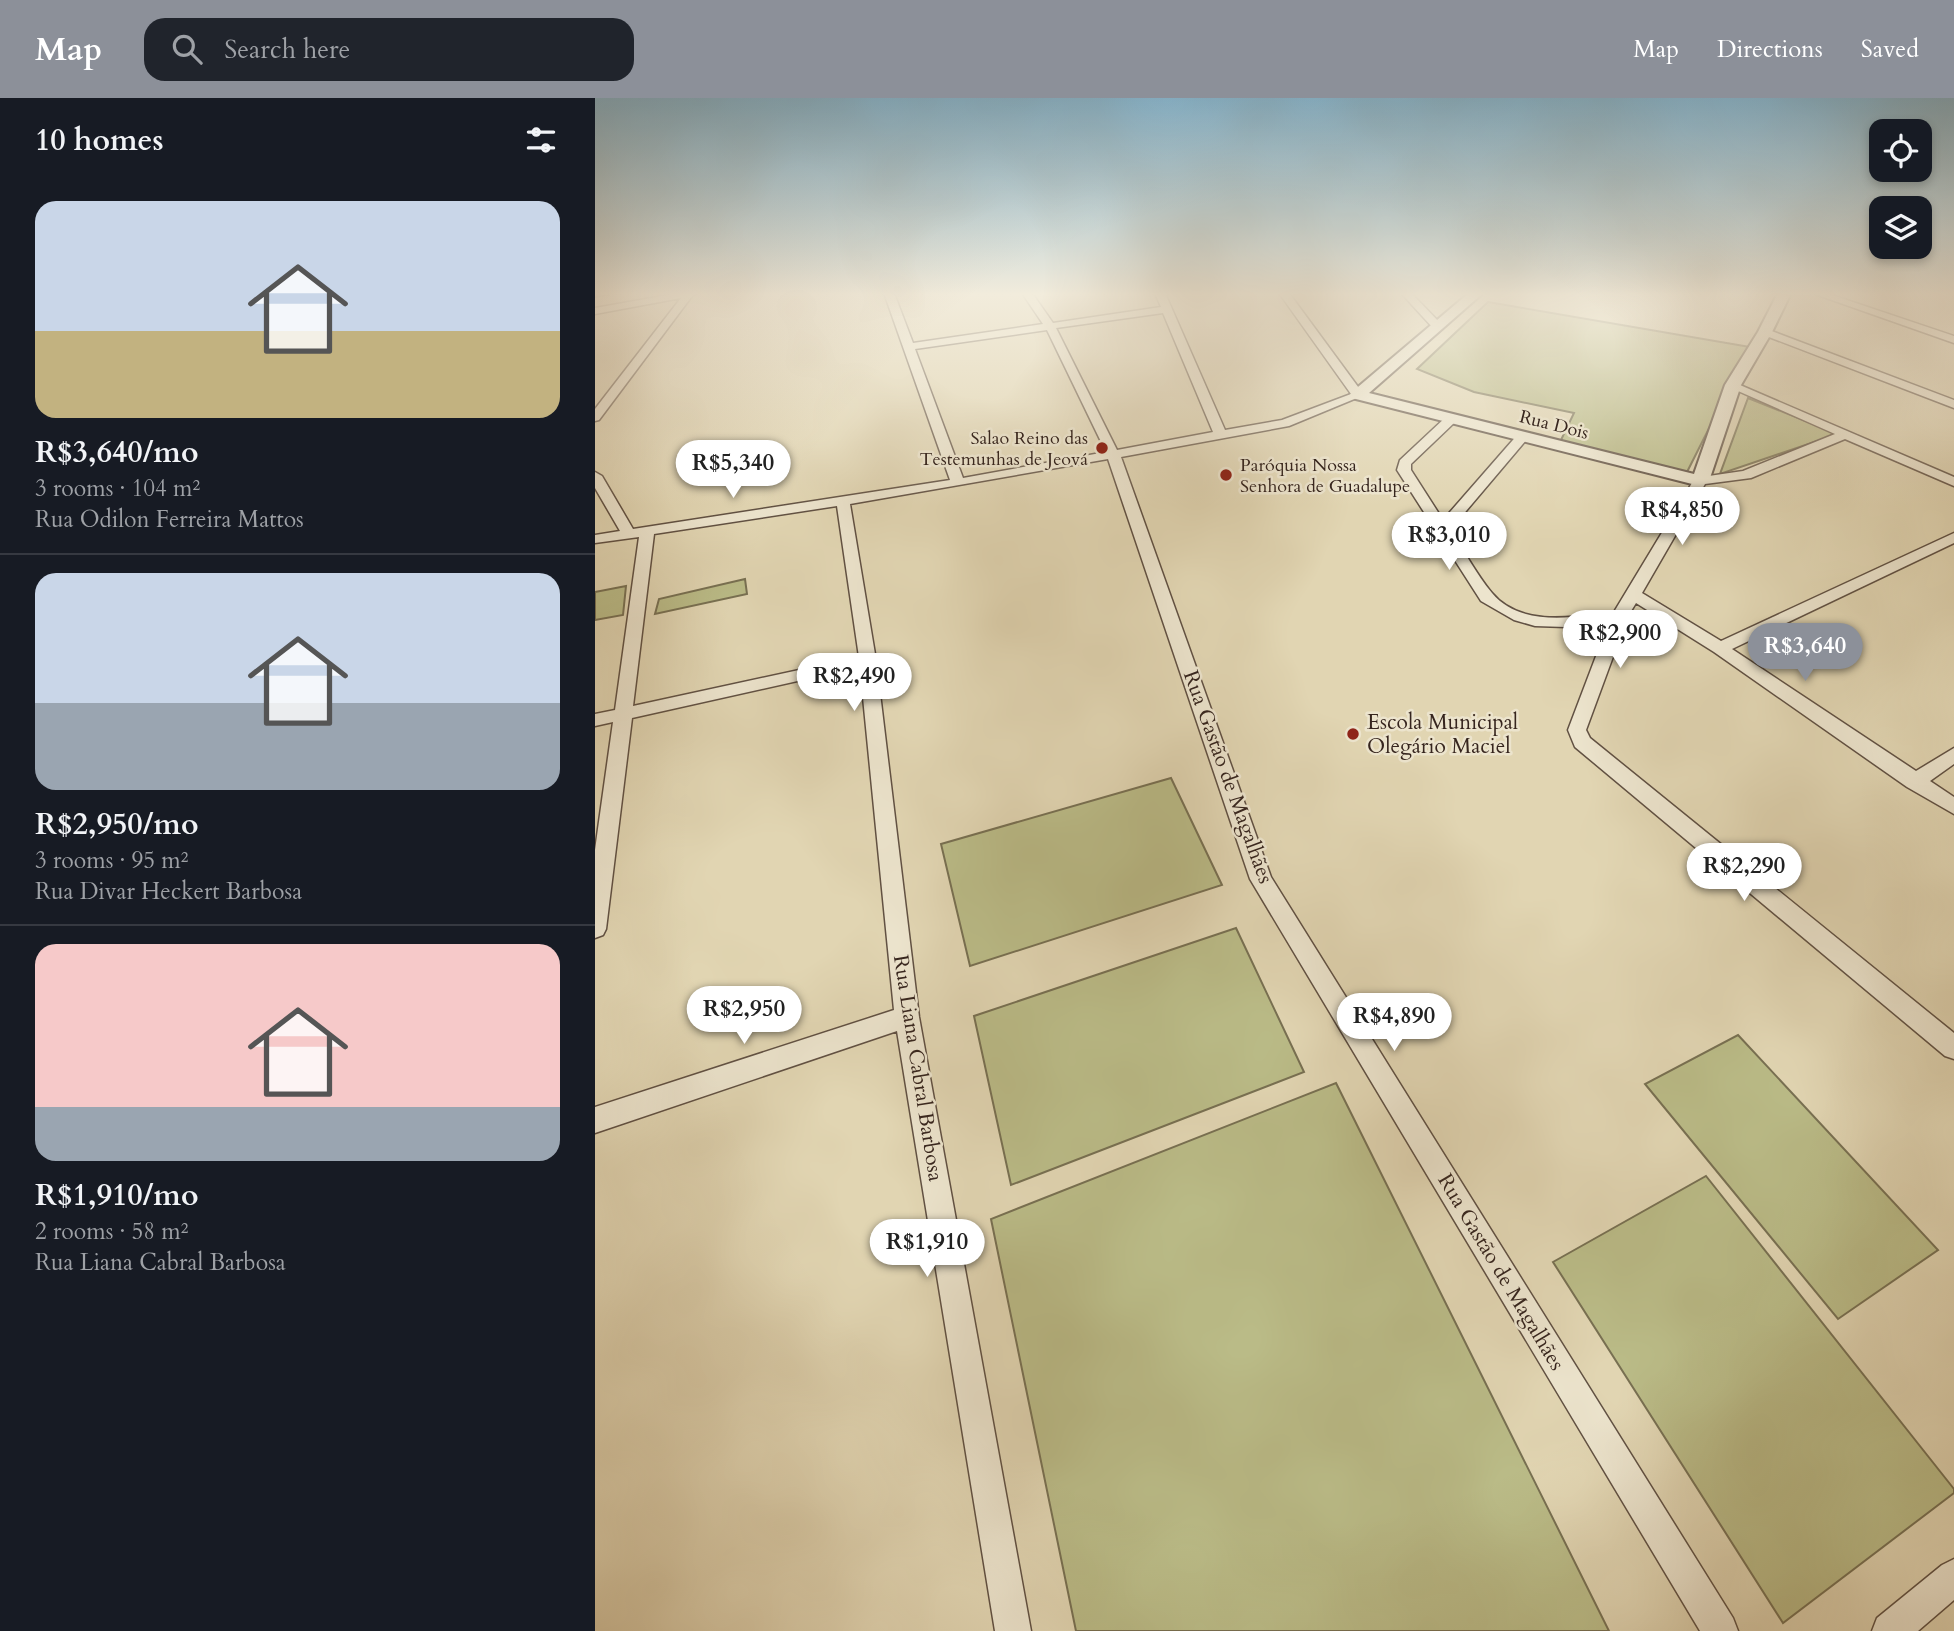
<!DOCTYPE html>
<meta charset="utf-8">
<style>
:root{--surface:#171b24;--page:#20242c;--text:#f1f3f6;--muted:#9ea1a6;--line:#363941;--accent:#8c9099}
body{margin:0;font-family:Cardo,serif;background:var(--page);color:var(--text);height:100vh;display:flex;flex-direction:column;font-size:26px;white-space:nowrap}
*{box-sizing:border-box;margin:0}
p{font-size:23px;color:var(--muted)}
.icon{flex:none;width:38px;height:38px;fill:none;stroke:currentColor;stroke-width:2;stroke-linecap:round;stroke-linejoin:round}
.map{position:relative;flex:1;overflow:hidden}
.details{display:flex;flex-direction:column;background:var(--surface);width:595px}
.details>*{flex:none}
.tools{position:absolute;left:1274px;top:21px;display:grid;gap:14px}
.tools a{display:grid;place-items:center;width:63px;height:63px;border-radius:14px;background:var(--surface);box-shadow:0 4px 10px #0003;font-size:35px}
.price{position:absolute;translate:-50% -60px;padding:0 16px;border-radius:24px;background:#fff;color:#222;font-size:23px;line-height:46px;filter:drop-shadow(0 2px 4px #0008)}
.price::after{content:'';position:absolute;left:50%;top:42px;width:21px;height:16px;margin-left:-10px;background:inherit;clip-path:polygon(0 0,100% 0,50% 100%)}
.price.current{background:var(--accent);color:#fff}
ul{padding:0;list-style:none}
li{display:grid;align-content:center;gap:14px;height:371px;padding:0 35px}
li+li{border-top:2px solid var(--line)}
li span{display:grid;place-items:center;height:217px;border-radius:21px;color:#555}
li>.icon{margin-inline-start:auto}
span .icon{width:126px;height:126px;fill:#fffc;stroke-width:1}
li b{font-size:30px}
h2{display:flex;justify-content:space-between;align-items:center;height:84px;padding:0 35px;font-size:30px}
header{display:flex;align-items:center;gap:42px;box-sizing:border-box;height:98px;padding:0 35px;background:var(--accent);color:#fff}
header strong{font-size:33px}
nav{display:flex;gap:38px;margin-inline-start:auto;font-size:24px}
.search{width:490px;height:63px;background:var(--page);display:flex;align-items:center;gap:18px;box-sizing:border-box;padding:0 24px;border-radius:21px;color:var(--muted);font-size:26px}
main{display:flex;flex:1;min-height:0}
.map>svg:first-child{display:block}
</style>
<header>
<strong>Map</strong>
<div class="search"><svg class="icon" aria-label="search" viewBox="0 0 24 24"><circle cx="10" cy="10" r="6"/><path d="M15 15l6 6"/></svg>Search here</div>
<nav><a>Map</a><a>Directions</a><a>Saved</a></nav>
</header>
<main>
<section class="details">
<h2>10 homes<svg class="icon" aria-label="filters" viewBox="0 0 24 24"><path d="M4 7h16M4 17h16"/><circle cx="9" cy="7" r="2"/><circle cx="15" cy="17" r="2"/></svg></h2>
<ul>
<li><span style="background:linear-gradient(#c9d6e8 60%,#c2b280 0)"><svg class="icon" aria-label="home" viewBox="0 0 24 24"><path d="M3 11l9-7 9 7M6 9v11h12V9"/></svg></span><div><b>R$3,640/mo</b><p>3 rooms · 104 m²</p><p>Rua Odilon Ferreira Mattos</p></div></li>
<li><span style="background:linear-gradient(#c9d6e8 60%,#9aa5b1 0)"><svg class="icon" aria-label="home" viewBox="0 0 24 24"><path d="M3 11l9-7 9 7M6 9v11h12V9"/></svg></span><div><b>R$2,950/mo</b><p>3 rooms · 95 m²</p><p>Rua Divar Heckert Barbosa</p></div></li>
<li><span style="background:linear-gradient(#f6c9c9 75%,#9aa5b1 0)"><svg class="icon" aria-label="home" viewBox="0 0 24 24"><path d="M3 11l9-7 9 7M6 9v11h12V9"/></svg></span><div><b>R$1,910/mo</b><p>2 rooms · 58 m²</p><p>Rua Liana Cabral Barbosa</p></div></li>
</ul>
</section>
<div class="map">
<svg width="1359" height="1533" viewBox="0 0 1359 1533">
<rect width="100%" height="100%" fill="#e1d5b2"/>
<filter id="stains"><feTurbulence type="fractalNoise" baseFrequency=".00286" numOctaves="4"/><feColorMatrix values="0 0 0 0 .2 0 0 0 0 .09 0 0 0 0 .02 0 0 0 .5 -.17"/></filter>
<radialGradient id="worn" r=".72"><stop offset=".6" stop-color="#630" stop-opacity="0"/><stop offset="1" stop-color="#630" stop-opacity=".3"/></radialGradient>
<!-- green -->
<path fill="#babb87" stroke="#787052" stroke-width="2" d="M893 204 1155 249 1091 376 965 344 979 315 879 294 822 271Z
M1153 300 1243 336 1125 376Z
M150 481 152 496 60 516 64 501Z
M31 488 28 517 0 522V494Z
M576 680 627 787 375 868 346 746Z
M641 830 709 974 416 1087 379 918Z
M1143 937 1343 1152 1243 1221 1050 986Z
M741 985 1014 1533H481L396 1121Z
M1111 1078 1359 1391V1395L1188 1525 958 1164Z"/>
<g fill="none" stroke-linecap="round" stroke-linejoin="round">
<!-- minor casing -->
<g stroke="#615143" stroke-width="3">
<path id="minor" d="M84 195H103L97 198 4 322 0 323V311L86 200 0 216V210Z
M289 195H299L318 245 448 226 427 195H437L458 225 566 209 560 195H570L630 332 687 322 756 296 684 195H694L769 297 694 328 526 359 676 779 1138 1520 1143 1533H1105L655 781 513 361 255 406 281 562 324 919 436 1533H400L302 933 0 1035V1009L299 912 265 569 37 620 11 831 8 837 0 840V752L18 624 0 628V616L20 612 44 439 0 445V437L25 433 0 390V374L7 378 38 431 355 382ZM568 215 618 334 522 352 461 230ZM452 232 511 354 368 380 320 251ZM242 408 264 559 38 608 59 436Z
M806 195H816L847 227V231H839Z
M1217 195H1231L1359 238V245Z
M1166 232H1174L1359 302V310L1166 236Z
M1138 284 1359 379V388L1250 341 1156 380 1110 386 1047 495 1126 543 1359 435V445L1137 551 1321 673 1359 650V666L1335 683 1359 699V716L1312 689 1119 554 1041 505 1033 518 991 632 995 640 1359 935V961L1350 958 980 649 973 632 1014 524 971 529 940 528 919 522 886 503 802 372 805 362 851 319H859V325L816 366V372L848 422 924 335H932V341L855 432C869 452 881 476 897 495 926 530 981 519 1019 514L1100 380 1148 373 1240 336 1134 289V285Z
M1359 1461V1502L1323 1533H1277L1282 1520 1347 1467Z"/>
</g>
<!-- tertiary casing -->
<g stroke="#615143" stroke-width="4">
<path id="tertiary" d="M874 195H888L774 295 1099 376 1130 287 1163 234 1183 195H1196L1177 234 1146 287 1114 383 1105 388 757 300 755 297 757 294Z"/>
</g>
<!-- minor -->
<use href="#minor" fill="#ece4cd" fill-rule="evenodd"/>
<!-- tertiary -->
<use href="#tertiary" fill="#ece4cd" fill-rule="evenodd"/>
</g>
<!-- shaded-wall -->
<path fill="#8e6647" stroke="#36251e" stroke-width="2" d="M0 195H24L0 199Z"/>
<!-- sky -->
<linearGradient id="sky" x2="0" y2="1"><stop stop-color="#86b6d0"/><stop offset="0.48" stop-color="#f2ecdc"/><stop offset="1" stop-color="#f2ecdc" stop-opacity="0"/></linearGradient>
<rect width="1359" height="409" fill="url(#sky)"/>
<!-- markers -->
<g fill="#8f2418" stroke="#ece4cd" stroke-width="2.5">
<circle cx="507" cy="350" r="7"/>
<circle cx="631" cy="377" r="7"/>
<circle cx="758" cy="636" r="7"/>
</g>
<g text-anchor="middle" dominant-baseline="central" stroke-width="5" stroke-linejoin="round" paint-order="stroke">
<!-- far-street labels -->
<g font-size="18" fill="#36251e" stroke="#ece4cd">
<text transform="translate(959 327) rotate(14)">Rua Dois</text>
</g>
<!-- far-poi labels -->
<g font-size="18" fill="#36251e" stroke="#ece4cd" text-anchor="end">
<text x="493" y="340">Salao Reino das<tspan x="493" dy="21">Testemunhas de Jeová</tspan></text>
<text x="645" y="367" text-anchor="start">Paróquia Nossa<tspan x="645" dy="21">Senhora de Guadalupe</tspan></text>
</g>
<!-- poi labels -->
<g font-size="21" fill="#36251e" stroke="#ece4cd" text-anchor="start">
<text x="772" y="624">Escola Municipal<tspan x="772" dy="24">Olegário Maciel</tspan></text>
</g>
<!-- street labels -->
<g font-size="21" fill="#36251e" stroke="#ece4cd">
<text transform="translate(633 679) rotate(70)">Rua Gastão de Magalhães</text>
<text transform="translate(323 970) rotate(81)">Rua Liana Cabral Barbosa</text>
<text transform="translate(906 1174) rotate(59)">Rua Gastão de Magalhães</text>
</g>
</g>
<rect width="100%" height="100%" filter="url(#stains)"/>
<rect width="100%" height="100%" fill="url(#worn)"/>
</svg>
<div class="tools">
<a><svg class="icon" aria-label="locate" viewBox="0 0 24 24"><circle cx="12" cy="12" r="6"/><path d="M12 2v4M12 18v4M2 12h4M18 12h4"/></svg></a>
<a><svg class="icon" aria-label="layers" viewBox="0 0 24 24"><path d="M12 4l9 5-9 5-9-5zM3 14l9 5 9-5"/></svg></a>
</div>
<b class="price" style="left:138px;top:402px">R$5,340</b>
<b class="price" style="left:1087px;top:449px">R$4,850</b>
<b class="price" style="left:854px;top:474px">R$3,010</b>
<b class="price" style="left:1025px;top:572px">R$2,900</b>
<b class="price current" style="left:1210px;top:585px">R$3,640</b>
<b class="price" style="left:259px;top:615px">R$2,490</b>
<b class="price" style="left:1149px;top:805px">R$2,290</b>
<b class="price" style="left:149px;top:948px">R$2,950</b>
<b class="price" style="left:799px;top:955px">R$4,890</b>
<b class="price" style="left:332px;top:1181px">R$1,910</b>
</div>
</main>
